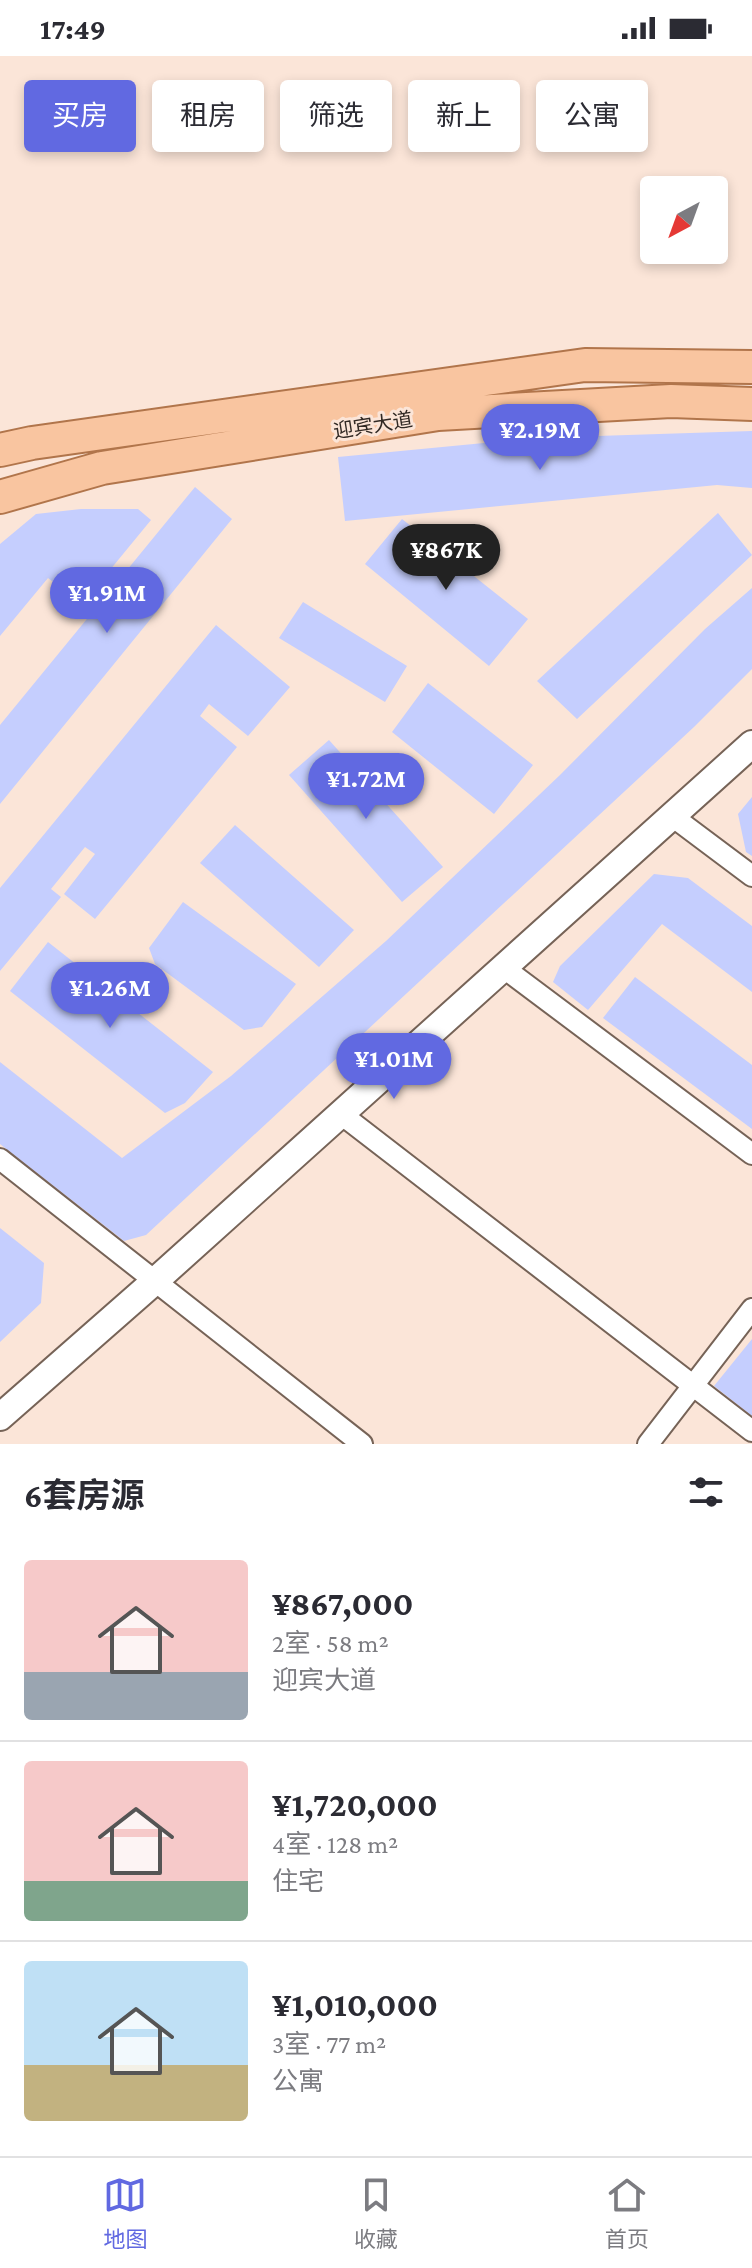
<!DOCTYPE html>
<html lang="zh">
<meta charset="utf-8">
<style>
:root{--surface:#fff;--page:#f7f7f7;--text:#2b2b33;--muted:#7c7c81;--line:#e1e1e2;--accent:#6169e1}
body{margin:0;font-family:"Crimson Pro","Noto Sans SC",serif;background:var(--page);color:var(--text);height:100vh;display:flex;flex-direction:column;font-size:30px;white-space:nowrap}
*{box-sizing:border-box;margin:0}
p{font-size:26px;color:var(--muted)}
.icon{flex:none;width:44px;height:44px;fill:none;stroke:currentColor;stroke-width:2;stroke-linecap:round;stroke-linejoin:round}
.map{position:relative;height:1388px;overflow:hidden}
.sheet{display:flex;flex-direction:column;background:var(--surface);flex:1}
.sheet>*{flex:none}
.top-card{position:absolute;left:24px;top:24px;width:704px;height:72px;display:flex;gap:16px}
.needle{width:52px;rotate:221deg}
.controls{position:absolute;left:640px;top:120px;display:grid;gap:16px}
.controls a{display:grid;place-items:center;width:88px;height:88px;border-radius:8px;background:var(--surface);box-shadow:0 4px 12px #0003;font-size:40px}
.price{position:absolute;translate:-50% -68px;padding:0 18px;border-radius:28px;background:var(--accent);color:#fff;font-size:26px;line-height:52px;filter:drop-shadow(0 2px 4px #0008)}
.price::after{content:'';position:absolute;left:50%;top:48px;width:24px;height:18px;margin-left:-12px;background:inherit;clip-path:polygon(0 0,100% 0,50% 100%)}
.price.current{background:#222;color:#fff}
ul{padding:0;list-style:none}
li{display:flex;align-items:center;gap:24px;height:200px;padding:0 24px}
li+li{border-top:2px solid var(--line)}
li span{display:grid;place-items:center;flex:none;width:224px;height:160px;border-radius:8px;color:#555}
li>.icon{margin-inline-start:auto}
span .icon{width:96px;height:96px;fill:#fffc;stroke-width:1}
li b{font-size:34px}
h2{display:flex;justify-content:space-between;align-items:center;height:96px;padding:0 24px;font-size:34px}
.chip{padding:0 28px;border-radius:8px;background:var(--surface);box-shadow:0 4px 12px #0003;font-size:28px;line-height:72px}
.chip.current{background:var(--accent);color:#fff}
.status{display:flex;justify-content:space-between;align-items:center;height:56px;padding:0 40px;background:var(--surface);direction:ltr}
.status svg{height:22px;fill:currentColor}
.tab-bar{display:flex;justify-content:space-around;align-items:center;height:112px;border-top:2px solid var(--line);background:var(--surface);font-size:22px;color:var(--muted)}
.tab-bar a{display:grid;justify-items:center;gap:4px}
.tab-bar .current{color:var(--accent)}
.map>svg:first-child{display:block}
</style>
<div class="status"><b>17:49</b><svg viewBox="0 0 49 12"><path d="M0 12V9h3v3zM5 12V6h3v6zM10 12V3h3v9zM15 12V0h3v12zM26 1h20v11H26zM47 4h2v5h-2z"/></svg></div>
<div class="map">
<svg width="752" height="1388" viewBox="0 0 752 1388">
<rect width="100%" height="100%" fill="#fbe5d8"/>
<!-- building -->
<path fill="#c5cefe" d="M752 375V432L717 429 345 465 338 401 535 382Z
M195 431 232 463 0 748V669Z
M81 453H138L151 464 82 548 48 522 0 580V488L36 458Z
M718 457 752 499 577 663 537 625Z
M402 463 528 563 489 610 365 508Z
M752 532V613L694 671 146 1179 124 1185 0 1088V1006L122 1102 231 1020 386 885 560 719 705 573Z
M303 546 407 610 385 646 279 582Z
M216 569 290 631 248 680 209 648 200 660 237 691 95 863 64 838 95 798 85 791 51 833 61 841 0 915V832Z
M428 627 533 709 494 758 392 676Z
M329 684 443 811 402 846 289 719Z
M752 741V800L746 796 738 758Z
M235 769 354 874 319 911 200 807Z
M654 818 688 822 752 870V936L662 868 588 954 553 926 560 910Z
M183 846 296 928 262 971 244 974 155 908 149 892Z
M48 886 213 1016 185 1047 165 1057 10 935Z
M635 921 752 1009V1073L603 962Z
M0 1172 44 1207 41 1247 0 1286Z
M752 1283V1360L714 1330Z"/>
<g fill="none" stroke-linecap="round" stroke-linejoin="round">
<!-- minor casing -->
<g stroke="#766357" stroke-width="24">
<path id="minor" d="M672 760 752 820
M504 912 752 1098
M341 1058 752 1375
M0 1103 362 1388
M648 1388 752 1253"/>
</g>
<!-- tertiary casing -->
<g stroke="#766357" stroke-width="30">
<path id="tertiary" d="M0 1361 155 1225 752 688"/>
</g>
<!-- primary casing -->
<g stroke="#b1754b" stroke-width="36">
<path id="primary" d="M0 394 32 387 585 309 752 311
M0 441 102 412 438 358 671 345 752 348"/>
</g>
<!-- minor -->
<use href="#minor" stroke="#fff" stroke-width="20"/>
<!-- tertiary -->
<use href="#tertiary" stroke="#fff" stroke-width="26"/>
<!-- primary -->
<use href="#primary" stroke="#f9c5a0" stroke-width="32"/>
</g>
<g text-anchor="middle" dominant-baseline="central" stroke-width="6" stroke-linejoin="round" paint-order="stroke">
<!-- street labels -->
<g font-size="20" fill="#322a25" stroke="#fbe5d8">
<text transform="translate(373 369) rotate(-9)">迎宾大道</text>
</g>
</g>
</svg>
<div class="controls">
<a><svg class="needle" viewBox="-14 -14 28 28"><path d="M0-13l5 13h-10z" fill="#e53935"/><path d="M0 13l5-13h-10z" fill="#7c7c81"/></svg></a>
</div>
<b class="price" style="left:540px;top:416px">¥2.19M</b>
<b class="price current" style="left:446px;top:536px">¥867K</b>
<b class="price" style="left:107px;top:579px">¥1.91M</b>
<b class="price" style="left:366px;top:765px">¥1.72M</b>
<b class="price" style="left:110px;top:974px">¥1.26M</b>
<b class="price" style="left:394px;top:1045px">¥1.01M</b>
<div class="top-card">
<a class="chip current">买房</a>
<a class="chip">租房</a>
<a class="chip">筛选</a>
<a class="chip">新上</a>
<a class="chip">公寓</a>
</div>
</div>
<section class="sheet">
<h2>6套房源<svg class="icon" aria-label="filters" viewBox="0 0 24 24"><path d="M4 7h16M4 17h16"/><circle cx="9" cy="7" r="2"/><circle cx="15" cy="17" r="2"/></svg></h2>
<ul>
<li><span style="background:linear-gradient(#f6c9c9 70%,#9aa5b1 0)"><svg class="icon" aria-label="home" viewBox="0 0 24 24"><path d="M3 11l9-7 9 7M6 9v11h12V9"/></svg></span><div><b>¥867,000</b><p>2室 · 58 m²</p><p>迎宾大道</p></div></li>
<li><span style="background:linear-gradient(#f6c9c9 75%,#7fa58c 0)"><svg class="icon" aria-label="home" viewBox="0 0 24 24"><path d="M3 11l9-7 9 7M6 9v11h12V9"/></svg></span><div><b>¥1,720,000</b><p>4室 · 128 m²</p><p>住宅</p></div></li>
<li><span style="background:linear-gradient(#bfe0f5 65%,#c2b280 0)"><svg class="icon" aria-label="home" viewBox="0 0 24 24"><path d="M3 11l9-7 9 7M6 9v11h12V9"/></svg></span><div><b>¥1,010,000</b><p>3室 · 77 m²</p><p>公寓</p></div></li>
</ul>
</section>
<nav class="tab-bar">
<a class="current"><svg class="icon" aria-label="map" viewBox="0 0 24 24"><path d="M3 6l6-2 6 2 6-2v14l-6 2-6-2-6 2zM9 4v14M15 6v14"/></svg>地图</a>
<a><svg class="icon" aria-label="saved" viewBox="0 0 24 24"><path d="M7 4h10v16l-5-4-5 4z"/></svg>收藏</a>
<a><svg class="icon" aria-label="home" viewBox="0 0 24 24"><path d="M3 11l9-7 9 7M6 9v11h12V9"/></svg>首页</a>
</nav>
